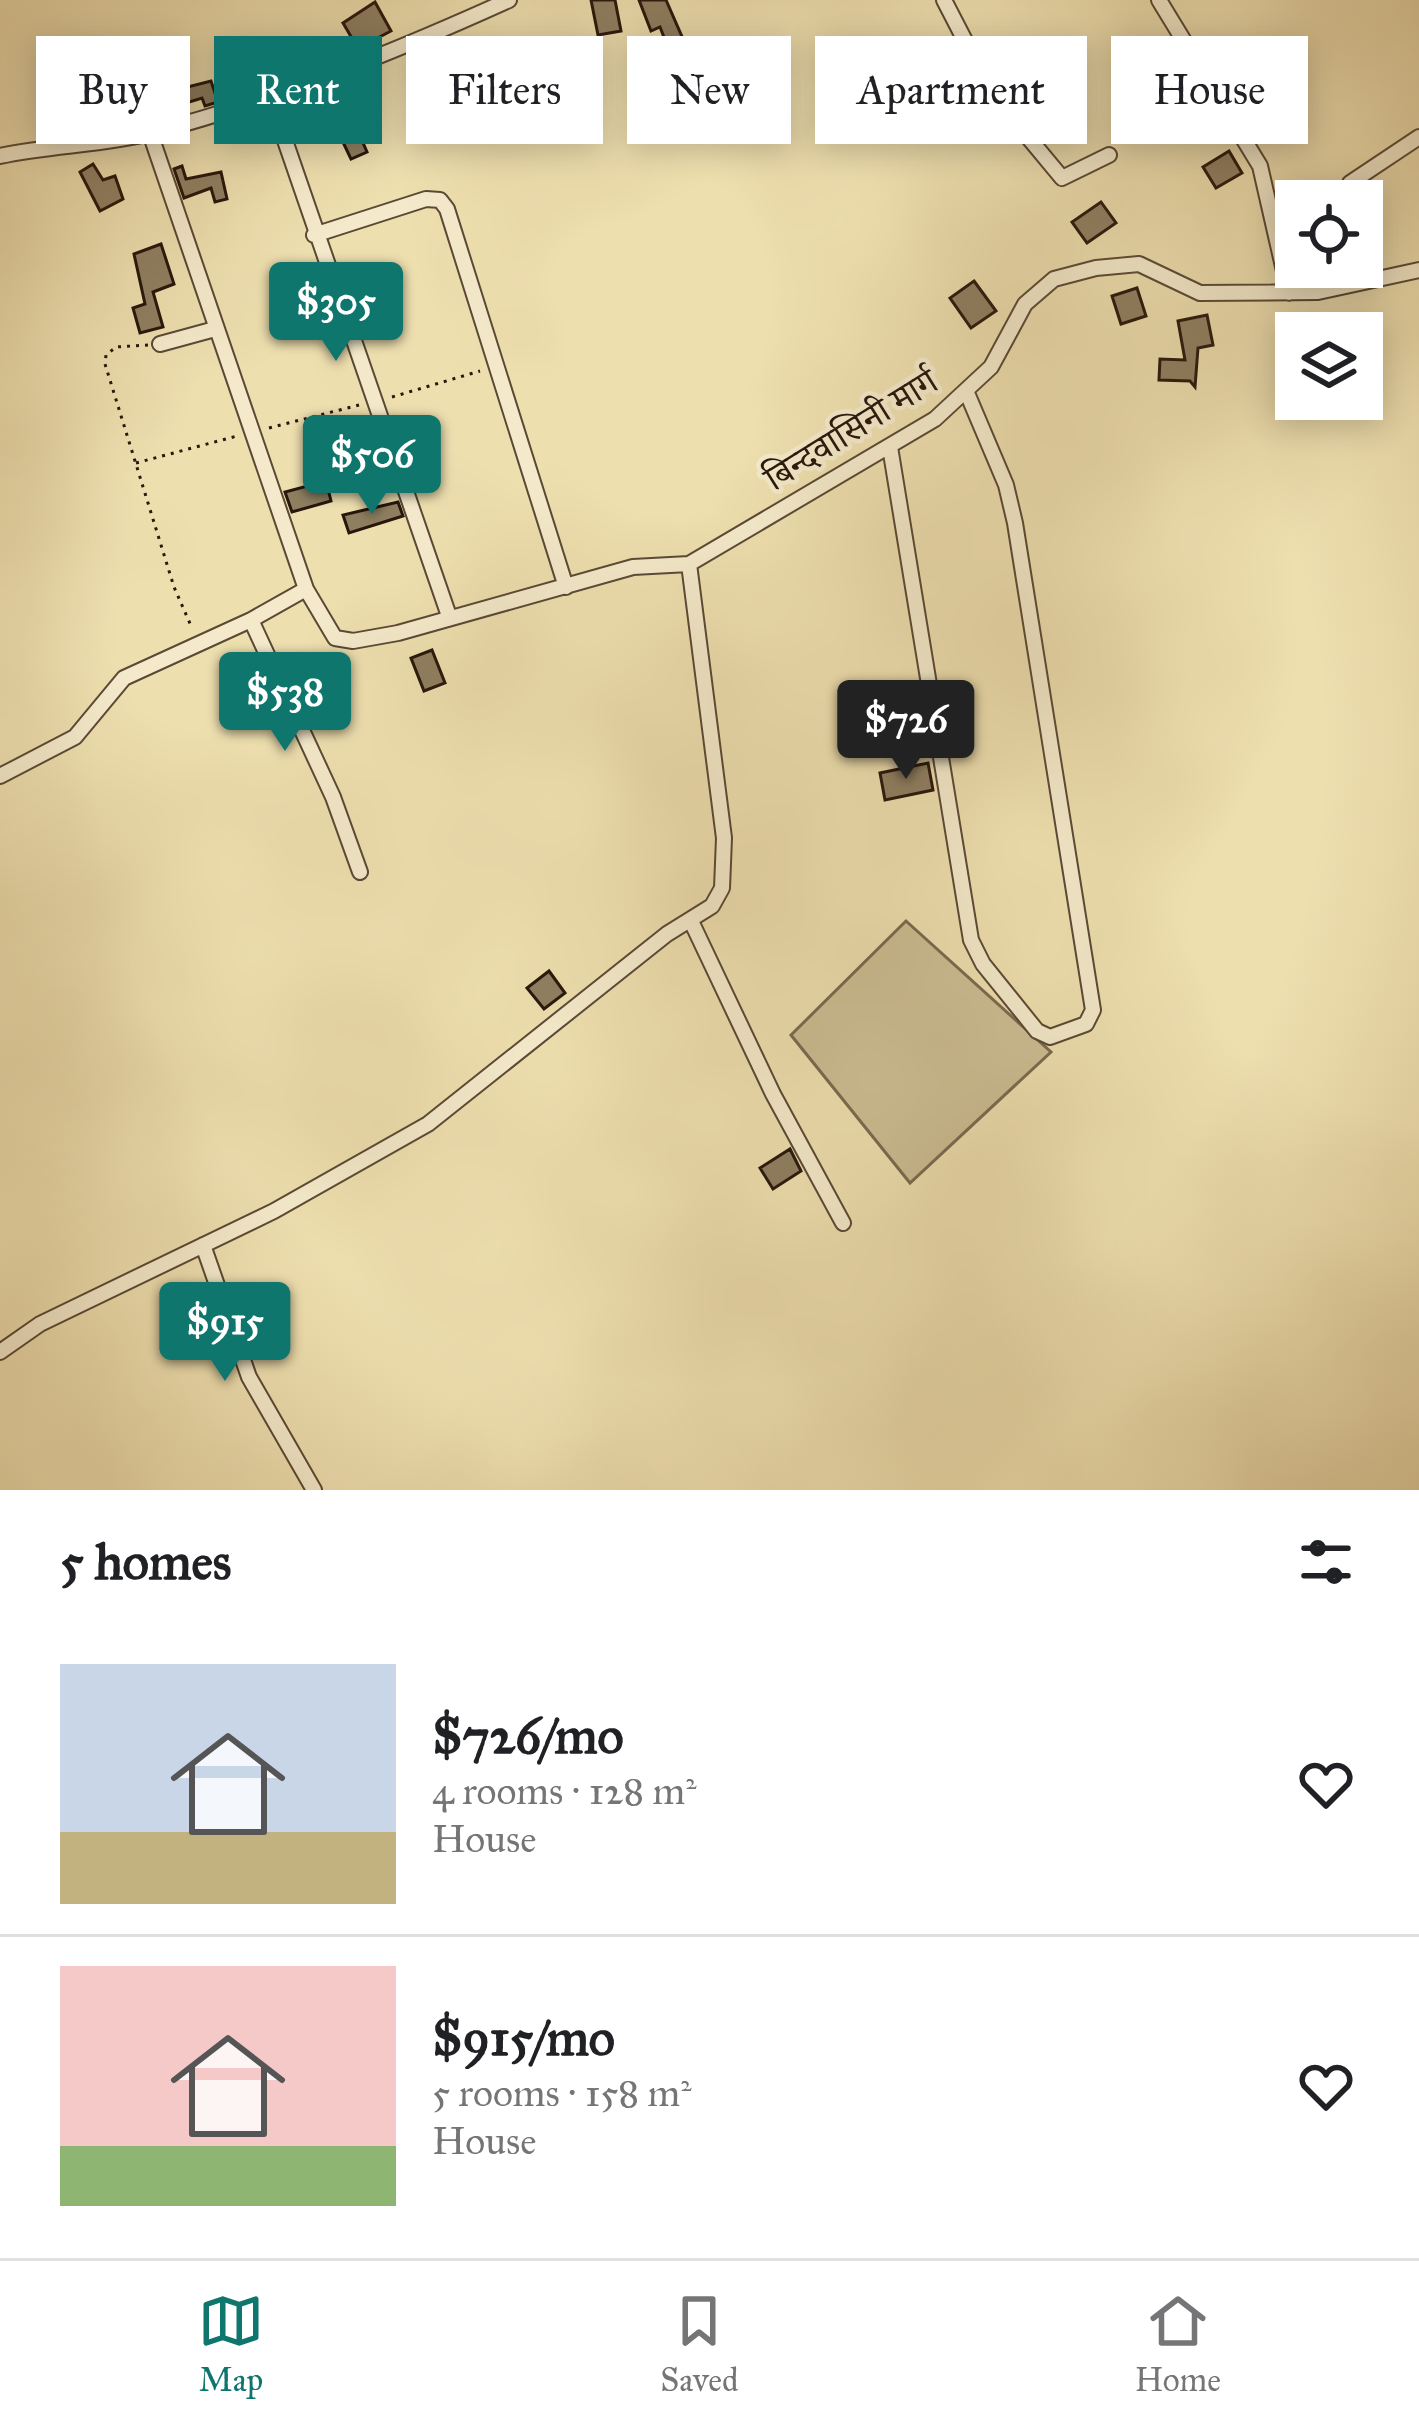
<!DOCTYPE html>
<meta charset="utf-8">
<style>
:root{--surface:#fff;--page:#f2f2f2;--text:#202124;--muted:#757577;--line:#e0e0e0;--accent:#0f766e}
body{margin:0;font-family:"IM FELL Great Primer","Noto Serif Devanagari",serif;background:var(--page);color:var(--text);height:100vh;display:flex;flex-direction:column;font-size:45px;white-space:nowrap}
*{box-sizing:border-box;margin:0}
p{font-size:39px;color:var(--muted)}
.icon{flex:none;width:66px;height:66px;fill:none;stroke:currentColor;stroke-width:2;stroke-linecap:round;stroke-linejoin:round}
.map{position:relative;height:1490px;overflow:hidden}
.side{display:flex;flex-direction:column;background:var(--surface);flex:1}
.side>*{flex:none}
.top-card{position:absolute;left:36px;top:36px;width:1347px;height:108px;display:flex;gap:24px}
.buttons{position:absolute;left:1275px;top:180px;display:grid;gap:24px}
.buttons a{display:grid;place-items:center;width:108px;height:108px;border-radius:0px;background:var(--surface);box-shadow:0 6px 30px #0003;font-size:60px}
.price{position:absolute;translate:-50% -102px;padding:0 27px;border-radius:12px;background:var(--accent);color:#fff;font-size:39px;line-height:78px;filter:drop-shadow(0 3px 6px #0008)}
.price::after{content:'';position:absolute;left:50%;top:72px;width:36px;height:27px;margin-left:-18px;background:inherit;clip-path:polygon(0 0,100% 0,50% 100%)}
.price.current{background:#222;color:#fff}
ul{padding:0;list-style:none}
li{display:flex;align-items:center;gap:36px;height:300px;padding:0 60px}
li+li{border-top:3px solid var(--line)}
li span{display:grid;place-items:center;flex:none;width:336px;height:240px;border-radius:0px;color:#555}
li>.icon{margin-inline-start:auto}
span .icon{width:144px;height:144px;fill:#fffc;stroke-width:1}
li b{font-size:51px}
h2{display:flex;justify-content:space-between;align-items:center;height:144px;padding:0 60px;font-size:51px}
.chip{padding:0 42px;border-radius:0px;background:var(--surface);box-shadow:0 6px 30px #0003;font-size:42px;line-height:108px}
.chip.current{background:var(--accent);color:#fff}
.menu{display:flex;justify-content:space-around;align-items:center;height:168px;border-top:3px solid var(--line);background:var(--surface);font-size:33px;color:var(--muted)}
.menu a{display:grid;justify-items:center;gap:6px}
.menu .current{color:var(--accent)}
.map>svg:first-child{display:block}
</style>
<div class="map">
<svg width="1419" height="1490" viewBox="0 0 1419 1490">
<rect width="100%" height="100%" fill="#eedfaf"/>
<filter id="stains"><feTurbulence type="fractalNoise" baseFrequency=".00167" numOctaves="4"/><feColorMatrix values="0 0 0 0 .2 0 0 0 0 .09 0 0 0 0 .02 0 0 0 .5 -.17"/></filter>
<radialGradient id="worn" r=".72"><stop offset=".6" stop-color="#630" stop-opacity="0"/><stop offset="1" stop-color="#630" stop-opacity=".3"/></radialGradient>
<!-- green -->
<path fill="#ccbd93" stroke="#7a6a50" stroke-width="3" d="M906 921 1051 1052 910 1183 791 1035Z"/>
<!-- building -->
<path fill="#8f7f61" stroke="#28170c" stroke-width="3" d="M591 0H615L621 31 598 35Z
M639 0H666L683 39 667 45 660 27 651 31Z
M375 2 391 31 372 41 374 46 328 63 324 50 353 40 343 23Z
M154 55 168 92 211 81 218 102 205 106 202 98 176 106 178 111 155 120 140 90 150 86 141 60Z
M340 90 367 152 351 159 332 119 324 122 316 97Z
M1229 151 1242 173 1216 188 1203 167Z
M93 164 103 180 115 176 123 199 100 211 80 172Z
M182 166 186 179 221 172 227 199 215 202 211 188 184 198 174 169Z
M1101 202 1116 223 1087 243 1072 222Z
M161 244 174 284 153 292 163 327 140 333 133 308 145 304 134 254Z
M974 281 996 311 971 328 950 298Z
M1137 288 1146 316 1121 324 1112 296Z
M1207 315 1213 345 1198 348 1195 387 1190 381 1159 380 1160 359 1185 360 1178 321Z
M326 481 331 501 292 512 285 492Z
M398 502 403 516 349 533 343 515Z
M432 650 445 683 424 691 411 658Z
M928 763 933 790 885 800 880 773Z
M549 971 565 993 544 1009 527 988Z
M790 1149 801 1171 773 1189 760 1168Z"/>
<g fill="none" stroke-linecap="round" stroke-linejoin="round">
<!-- minor casing -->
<g stroke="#5a4935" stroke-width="18">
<path id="minor" d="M944 0 993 95 1062 178 1109 155
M1159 0 1260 166 1289 293
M270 97 449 616
M150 133 306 589 335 638 353 641 398 633 633 567 689 564
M0 156C51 145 105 145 155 132 278 99 394 52 509 0
M1350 183 1419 137
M314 235 426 199 440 200 447 209 566 587
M160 344 215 329
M890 447 971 940 983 964 1037 1031 1050 1037 1086 1024 1093 1010 1015 523 1006 485 967 393
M689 564 935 419 991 367 1025 304 1054 279 1096 268 1139 264 1200 293 1318 292 1419 270
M251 620 333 797 360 872
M0 776 75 737 124 678 251 620 306 589
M691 921 773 1094 843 1223
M203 1245 249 1377 314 1490
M0 1352 40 1324 274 1211 428 1124 667 934 712 906 722 888 724 838 689 564"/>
</g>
<!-- path -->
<path stroke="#28170c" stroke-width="3" stroke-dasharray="3 6" stroke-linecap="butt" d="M148 345 116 347 106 355 105 364 174 587 192 628
M392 397 480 371
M269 428 359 405
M136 463 237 436"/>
<!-- minor -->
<use href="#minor" stroke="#f4eacb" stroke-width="14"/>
</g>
<g text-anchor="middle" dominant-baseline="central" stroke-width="9" stroke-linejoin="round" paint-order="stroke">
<!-- street labels -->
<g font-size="36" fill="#28170c" stroke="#f4eacb">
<text transform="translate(851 430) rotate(-32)">बिन्दवासिनी मार्ग</text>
</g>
</g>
<rect width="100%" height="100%" filter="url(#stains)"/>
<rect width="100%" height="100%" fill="url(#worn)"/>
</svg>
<div class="buttons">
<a><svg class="icon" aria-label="locate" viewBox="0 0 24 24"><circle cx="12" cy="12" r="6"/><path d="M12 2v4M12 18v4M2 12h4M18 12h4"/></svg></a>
<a><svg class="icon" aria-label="layers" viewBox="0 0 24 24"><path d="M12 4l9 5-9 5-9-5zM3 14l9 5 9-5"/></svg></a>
</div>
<b class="price" style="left:336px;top:364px">$305</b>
<b class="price" style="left:372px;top:517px">$506</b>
<b class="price" style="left:285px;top:754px">$538</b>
<b class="price current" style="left:906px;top:782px">$726</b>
<b class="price" style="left:225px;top:1384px">$915</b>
<div class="top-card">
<a class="chip">Buy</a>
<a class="chip current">Rent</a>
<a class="chip">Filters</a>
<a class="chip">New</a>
<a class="chip">Apartment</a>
<a class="chip">House</a>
</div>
</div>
<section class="side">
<h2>5 homes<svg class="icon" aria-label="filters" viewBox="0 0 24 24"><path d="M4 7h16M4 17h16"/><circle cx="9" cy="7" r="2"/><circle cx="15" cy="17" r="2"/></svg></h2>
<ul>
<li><span style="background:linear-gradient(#c9d6e8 70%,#c2b280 0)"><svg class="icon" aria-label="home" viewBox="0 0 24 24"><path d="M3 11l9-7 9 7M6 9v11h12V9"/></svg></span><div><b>$726/mo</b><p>4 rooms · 128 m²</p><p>House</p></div><svg class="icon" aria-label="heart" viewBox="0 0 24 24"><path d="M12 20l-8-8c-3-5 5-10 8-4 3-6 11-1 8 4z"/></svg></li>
<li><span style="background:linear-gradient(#f6c9c9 75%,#8fb573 0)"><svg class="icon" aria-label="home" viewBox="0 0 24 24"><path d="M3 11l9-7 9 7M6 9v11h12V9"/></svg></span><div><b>$915/mo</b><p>5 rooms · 158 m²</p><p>House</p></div><svg class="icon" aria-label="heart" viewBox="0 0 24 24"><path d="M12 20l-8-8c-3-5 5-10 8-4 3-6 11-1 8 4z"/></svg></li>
</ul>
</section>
<nav class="menu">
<a class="current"><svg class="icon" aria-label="map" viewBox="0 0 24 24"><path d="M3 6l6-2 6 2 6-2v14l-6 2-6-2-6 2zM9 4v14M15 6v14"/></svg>Map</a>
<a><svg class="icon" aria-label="saved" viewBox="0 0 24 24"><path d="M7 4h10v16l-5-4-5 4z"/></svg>Saved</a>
<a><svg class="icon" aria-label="home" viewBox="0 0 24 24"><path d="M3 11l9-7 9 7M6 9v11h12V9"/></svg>Home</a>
</nav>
